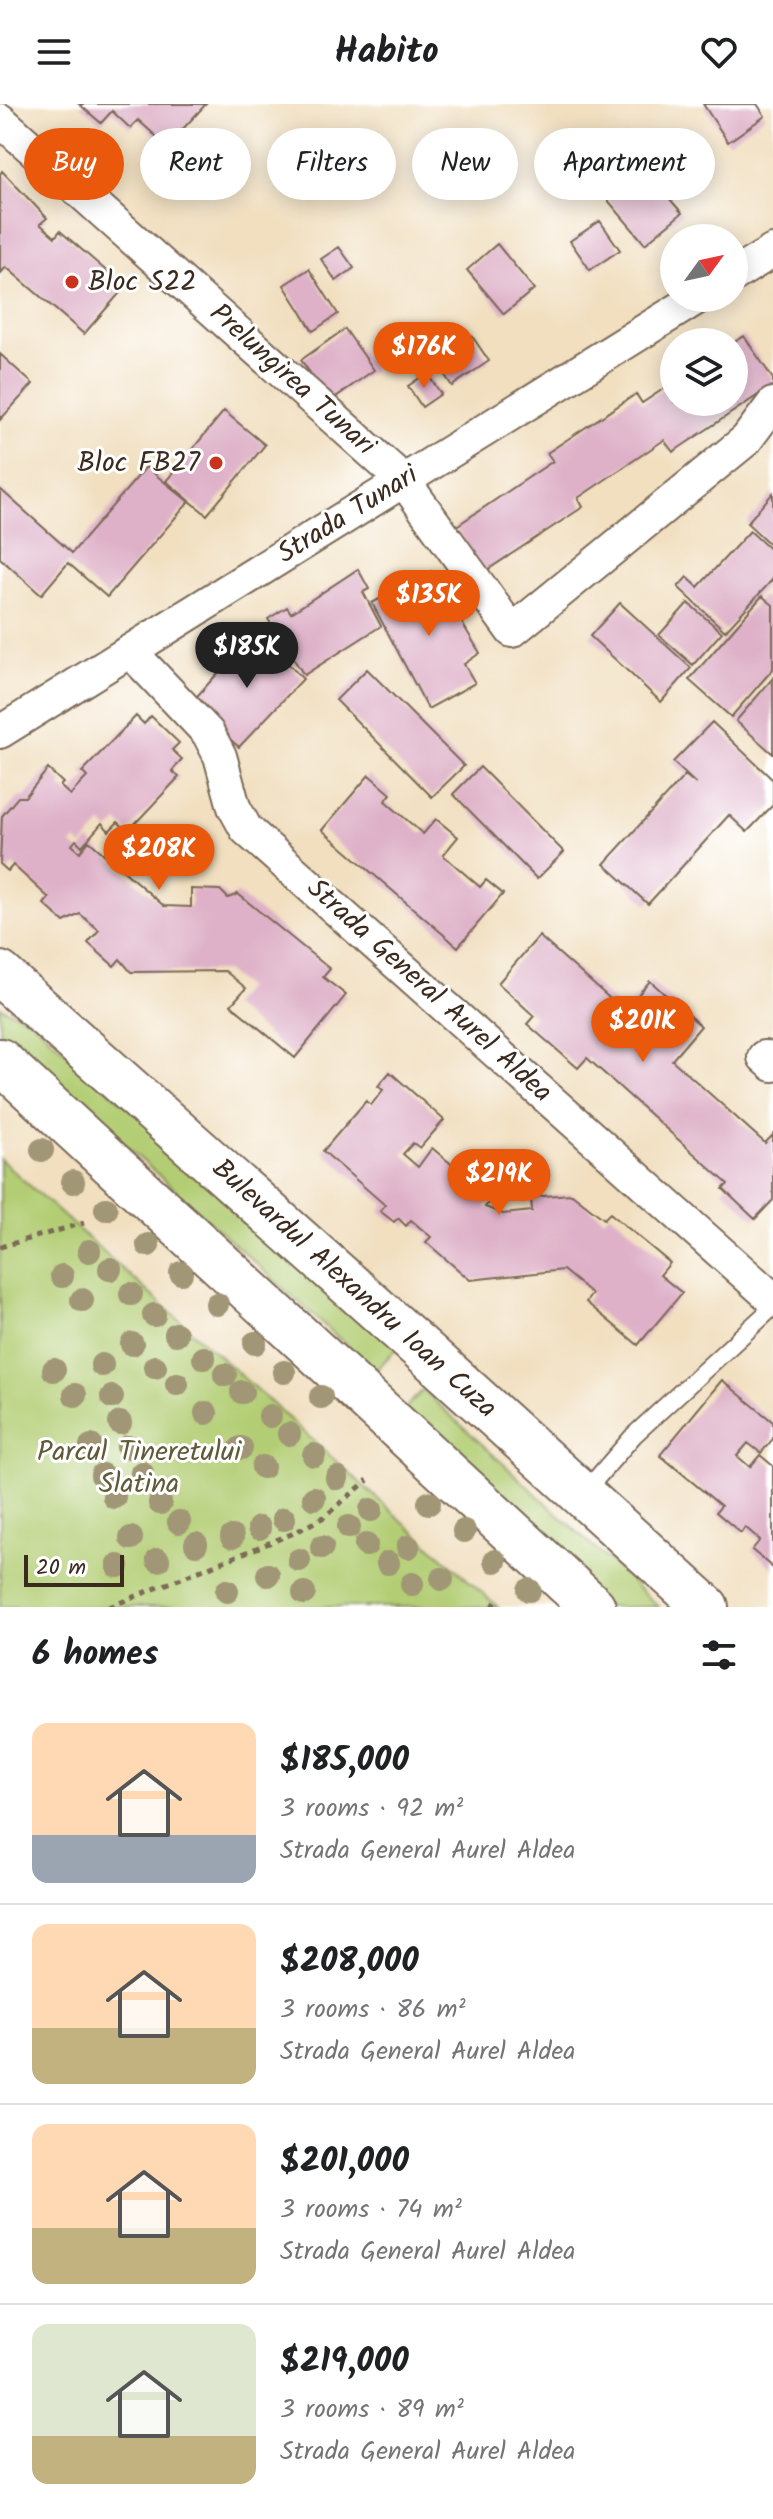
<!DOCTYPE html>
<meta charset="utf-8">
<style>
:root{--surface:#fff;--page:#f2f2f2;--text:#202124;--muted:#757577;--line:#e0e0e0;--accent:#ea580c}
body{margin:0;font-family:Kalam,sans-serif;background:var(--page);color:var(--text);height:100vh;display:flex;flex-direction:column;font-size:30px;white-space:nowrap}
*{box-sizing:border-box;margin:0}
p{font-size:26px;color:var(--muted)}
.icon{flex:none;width:44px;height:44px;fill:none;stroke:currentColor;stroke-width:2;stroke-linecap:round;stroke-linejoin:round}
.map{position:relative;height:1503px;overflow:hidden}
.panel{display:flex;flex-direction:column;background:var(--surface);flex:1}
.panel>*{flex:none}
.banner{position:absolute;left:24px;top:24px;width:726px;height:72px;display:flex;gap:16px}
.needle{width:52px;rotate:57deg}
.buttons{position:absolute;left:660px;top:120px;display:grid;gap:16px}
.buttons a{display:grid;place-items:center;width:88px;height:88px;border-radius:50%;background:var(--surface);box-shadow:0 4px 20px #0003;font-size:40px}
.scale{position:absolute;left:24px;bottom:20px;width:100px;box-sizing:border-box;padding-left:8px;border:4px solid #3b2a1e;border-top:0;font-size:22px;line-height:28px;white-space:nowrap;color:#3b2a1e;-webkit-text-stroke:6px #fff;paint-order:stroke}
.price{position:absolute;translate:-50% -68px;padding:0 18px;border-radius:28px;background:var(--accent);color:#fff;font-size:26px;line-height:52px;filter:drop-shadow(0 2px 4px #0008)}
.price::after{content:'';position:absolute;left:50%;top:48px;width:24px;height:18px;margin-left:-12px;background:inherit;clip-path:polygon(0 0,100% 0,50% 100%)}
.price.current{background:#222;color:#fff}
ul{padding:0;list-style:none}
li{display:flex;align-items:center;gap:24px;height:200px;padding:0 32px}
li+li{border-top:2px solid var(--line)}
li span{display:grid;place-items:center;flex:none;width:224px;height:160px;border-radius:16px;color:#555}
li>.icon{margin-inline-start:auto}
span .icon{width:96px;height:96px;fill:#fffc;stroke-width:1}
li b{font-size:34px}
h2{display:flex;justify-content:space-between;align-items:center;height:96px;padding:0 32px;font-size:34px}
.tag{padding:0 28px;border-radius:36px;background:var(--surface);box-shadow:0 4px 20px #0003;font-size:28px;line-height:72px}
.tag.current{background:var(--accent);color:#fff}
header{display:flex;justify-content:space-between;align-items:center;height:104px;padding:0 32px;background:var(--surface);font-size:36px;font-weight:600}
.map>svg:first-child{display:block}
</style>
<header><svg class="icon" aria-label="menu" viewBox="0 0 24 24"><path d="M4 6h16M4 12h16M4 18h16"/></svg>Habito<svg class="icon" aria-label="heart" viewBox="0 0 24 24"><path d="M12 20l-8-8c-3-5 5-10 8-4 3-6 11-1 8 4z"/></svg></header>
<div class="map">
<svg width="773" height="1503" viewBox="0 0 773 1503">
<rect width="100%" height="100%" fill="#fff"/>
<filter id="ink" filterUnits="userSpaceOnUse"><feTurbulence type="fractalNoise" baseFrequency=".0125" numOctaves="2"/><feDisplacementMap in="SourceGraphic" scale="16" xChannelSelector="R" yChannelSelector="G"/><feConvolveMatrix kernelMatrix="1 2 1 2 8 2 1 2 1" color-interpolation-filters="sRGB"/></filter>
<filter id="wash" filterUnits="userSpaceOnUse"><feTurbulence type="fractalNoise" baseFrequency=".006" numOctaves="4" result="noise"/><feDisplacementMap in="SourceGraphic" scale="32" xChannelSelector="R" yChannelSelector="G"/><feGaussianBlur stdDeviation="1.8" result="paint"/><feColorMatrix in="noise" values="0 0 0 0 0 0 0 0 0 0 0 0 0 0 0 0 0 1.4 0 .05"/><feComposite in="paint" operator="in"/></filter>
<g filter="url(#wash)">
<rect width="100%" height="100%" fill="#f1dfc0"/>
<!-- green -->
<path fill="#b2cd73" stroke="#767c48" stroke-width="2" d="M0 903 29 915 398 1243 375 1267 0 928Z
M0 1055 498 1503H0Z
M423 1286 659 1503H606L398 1311Z"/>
<g id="blocks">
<!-- building -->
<path fill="#deb1c8" d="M79 0H206L167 42 138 16 130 24 112 7 101 19Z
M703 0H757L765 12 728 38Z
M615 40 632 58 602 86 586 68Z
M642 63 682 109 645 140 605 93Z
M2 67 47 114 40 120 55 133 60 127 125 183 84 230 6 163 0 170V70Z
M600 117 620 146 590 166 570 137Z
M497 140 534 185 504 210 467 166Z
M339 143 354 164 336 177 321 155Z
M309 165 338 210 313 227 284 181Z
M345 225 374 266 330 297 301 256Z
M472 232 489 257 452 282 435 256Z
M744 232 773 275V281L673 348 664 336 578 394 583 403 484 468 455 423 553 357 547 349 636 290 642 299 674 278V298H734V238Z
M0 250 33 280 0 316Z
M427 269 441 290 422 303 408 282Z
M224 307 265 341 207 411 166 377Z
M146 363 189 398 107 493 68 459 41 491 0 454V385L72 449Z
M773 389V443L747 419Z
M750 427 773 448V475L725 527 678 483 687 473 698 483Z
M358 465 369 485 363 488 381 522 304 571 268 515 287 503 291 509Z
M431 467 480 549 464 560 475 579 428 605 372 499Z
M762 492 773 501V565L731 613 689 576Z
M620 499 691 564 661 598 590 532Z
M688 499 722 528 693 561 659 531Z
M256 527 303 575 239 643 190 600Z
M367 565 464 662 432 693 336 596Z
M773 574V650L736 617Z
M136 612 144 620 151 612 179 639 172 646 182 655 172 667 179 673 128 727 118 718 109 727 102 719 82 742 76 736 72 741 80 748 89 737 164 802 191 803V785L220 786 228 794 238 790 330 865 323 873 346 891 295 954 231 901 246 884 225 867 131 868 120 855 114 862 88 839 99 826 80 810 64 818 44 800 49 794 13 761 8 767 0 760 2 712 18 693H25L48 665 63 679 60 682 70 691 87 673 82 668Z
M712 618 773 676V701L747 728 729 711 648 800 604 760 685 671 696 680 673 658Z
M480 663 564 748 537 775 453 690Z
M369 671 391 690 385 697 423 730 436 715 458 733 443 751 480 783 486 776 503 790 458 843 322 726Z
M539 832 624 907 650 877 701 922 672 956 765 1039 773 1031V1096L755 1115 723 1085 728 1080 587 954 578 964 527 920 534 912 498 879Z
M390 968 444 1016 420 1044 413 1039 403 1050 418 1063 432 1044 492 1094 485 1103 503 1110 532 1107 531 1093 572 1090 604 1115 610 1109 670 1159 660 1171 682 1189 638 1241 586 1198 592 1190 563 1166 470 1176 426 1138 431 1133 411 1116 406 1122 398 1114 394 1118 380 1107 385 1101 323 1047 366 997 371 1001 383 986 378 982Z
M722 1276 773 1318V1335L761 1349 748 1339 737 1352 750 1363 760 1351 773 1362V1464L752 1446 760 1436 745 1423 741 1429 716 1408 721 1402 660 1351Z"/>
</g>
</g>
<g filter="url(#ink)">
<use href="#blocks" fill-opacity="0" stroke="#7b6957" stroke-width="2"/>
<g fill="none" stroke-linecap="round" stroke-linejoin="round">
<!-- service casing -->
<g stroke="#7b6957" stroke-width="20">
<path id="service" d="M583 1390 634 1331 773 1203"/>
</g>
<!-- minor casing -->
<g stroke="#7b6957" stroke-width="36">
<path id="minor" d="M0 16 404 377 512 527 746 336 773 300
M734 171 773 147
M130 547 208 629 220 652 234 703 246 725 773 1195
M0 628 697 194
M764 953 773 961"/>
</g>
<!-- secondary casing -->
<g stroke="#7b6957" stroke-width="48">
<path id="secondary" d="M0 870 426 1249 706 1503
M0 957 593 1503"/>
</g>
<!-- path -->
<path stroke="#7b6957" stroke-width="5" stroke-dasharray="6 6" stroke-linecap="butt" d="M0 1143 84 1119
M109 1503 294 1429 324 1413 368 1376
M492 1503 499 1494"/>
<!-- service -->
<use href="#service" stroke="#fff" stroke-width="16"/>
<!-- minor -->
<use href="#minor" stroke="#fff" stroke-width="32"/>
<!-- secondary -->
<use href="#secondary" stroke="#fff" stroke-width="44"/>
</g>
<!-- trees -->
<g fill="#a19675">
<circle cx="42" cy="1046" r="12"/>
<circle cx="73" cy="1078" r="12"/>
<circle cx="106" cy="1105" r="12"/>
<circle cx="148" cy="1141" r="12"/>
<circle cx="89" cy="1147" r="12"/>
<circle cx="110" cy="1165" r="12"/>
<circle cx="181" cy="1169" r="12"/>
<circle cx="62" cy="1172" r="12"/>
<circle cx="131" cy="1190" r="12"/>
<circle cx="82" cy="1196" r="12"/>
<circle cx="217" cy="1200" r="12"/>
<circle cx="154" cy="1211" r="12"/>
<circle cx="176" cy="1230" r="12"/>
<circle cx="255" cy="1239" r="12"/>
<circle cx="132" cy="1240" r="12"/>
<circle cx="204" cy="1254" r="12"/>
<circle cx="102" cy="1261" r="12"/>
<circle cx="155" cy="1263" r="12"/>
<circle cx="54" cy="1266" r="12"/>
<circle cx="284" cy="1268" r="12"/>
<circle cx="225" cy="1271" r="12"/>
<circle cx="177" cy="1280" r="12"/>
<circle cx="242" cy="1288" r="12"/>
<circle cx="75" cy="1291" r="12"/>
<circle cx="112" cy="1293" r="12"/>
<circle cx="321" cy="1293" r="12"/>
<circle cx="206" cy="1309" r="12"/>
<circle cx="270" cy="1312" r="12"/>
<circle cx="120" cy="1319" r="12"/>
<circle cx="289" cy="1330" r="12"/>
<circle cx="91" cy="1342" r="12"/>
<circle cx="128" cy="1343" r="12"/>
<circle cx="241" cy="1344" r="12"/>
<circle cx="314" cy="1351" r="12"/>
<circle cx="263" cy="1363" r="12"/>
<circle cx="142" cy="1369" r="12"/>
<circle cx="102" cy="1371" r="12"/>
<circle cx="337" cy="1374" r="12"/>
<circle cx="114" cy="1393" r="12"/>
<circle cx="314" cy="1394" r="12"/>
<circle cx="160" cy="1399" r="12"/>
<circle cx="429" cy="1399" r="12"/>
<circle cx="371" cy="1406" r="12"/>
<circle cx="284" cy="1415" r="12"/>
<circle cx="179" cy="1418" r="12"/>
<circle cx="349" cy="1423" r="12"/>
<circle cx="259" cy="1424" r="12"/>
<circle cx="464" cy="1427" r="12"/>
<circle cx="232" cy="1433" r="12"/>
<circle cx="131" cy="1434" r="12"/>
<circle cx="196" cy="1440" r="12"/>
<circle cx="366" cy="1441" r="12"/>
<circle cx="322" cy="1443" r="12"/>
<circle cx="408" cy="1443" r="12"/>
<circle cx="158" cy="1456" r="12"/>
<circle cx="299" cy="1456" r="12"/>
<circle cx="495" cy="1457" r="12"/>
<circle cx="388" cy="1459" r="12"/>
<circle cx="118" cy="1462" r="12"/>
<circle cx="268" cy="1471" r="12"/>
<circle cx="442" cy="1475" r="12"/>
<circle cx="412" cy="1480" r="12"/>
<circle cx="529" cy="1486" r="12"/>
<circle cx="227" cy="1487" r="12"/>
<circle cx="304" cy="1489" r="12"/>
</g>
</g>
<!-- markers -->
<g fill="#c8321e" stroke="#fff" stroke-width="3">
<circle cx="72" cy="178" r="8"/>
<circle cx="216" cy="359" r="8"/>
</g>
<g text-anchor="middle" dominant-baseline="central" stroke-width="6" stroke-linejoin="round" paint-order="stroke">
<!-- poi labels -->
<g font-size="28" fill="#3b2a1e" stroke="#fff" text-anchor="start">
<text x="88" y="178">Bloc S22</text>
<text x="200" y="359" text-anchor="end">Bloc FB27</text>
</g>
<!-- street labels -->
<g font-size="28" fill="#3b2a1e" stroke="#fff">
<text transform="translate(292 276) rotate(42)">Prelungirea Tunari</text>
<text transform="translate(348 411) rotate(-32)">Strada Tunari</text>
<text transform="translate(429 887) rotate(42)">Strada General Aurel Aldea</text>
<text transform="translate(354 1185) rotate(42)">Bulevardul Alexandru Ioan Cuza</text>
</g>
<!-- park labels -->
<g font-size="28" fill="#5f5b38" stroke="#fff">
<text x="139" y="1348">Parcul Tineretului<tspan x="139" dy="32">Slatina</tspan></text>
</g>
</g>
</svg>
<div class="buttons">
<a><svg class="needle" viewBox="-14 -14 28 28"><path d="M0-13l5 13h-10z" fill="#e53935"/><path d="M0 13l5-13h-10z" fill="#757577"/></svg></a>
<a><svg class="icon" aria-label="layers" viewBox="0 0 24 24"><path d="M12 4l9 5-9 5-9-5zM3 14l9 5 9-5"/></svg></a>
</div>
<div class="scale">20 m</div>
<b class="price" style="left:424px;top:286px">$176K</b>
<b class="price" style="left:429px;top:534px">$135K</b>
<b class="price current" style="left:247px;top:586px">$185K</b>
<b class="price" style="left:159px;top:788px">$208K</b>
<b class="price" style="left:643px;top:960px">$201K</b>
<b class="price" style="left:499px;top:1113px">$219K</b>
<div class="banner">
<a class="tag current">Buy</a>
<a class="tag">Rent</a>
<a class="tag">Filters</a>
<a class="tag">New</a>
<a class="tag">Apartment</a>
</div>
</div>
<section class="panel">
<h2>6 homes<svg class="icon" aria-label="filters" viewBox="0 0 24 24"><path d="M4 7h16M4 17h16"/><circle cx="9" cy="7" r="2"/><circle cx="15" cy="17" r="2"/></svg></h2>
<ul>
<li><span style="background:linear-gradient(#ffd9b3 70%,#9aa5b1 0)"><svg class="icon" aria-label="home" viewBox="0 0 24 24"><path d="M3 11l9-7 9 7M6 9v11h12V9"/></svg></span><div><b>$185,000</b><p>3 rooms · 92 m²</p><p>Strada General Aurel Aldea</p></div></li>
<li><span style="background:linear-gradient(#ffd9b3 65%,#c2b280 0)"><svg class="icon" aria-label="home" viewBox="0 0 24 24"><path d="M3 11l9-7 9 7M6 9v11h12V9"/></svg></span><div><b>$208,000</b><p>3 rooms · 86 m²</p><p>Strada General Aurel Aldea</p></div></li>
<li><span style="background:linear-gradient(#ffd9b3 65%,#c2b280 0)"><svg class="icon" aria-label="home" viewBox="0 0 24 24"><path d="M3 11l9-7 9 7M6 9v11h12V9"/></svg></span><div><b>$201,000</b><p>3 rooms · 74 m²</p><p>Strada General Aurel Aldea</p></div></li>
<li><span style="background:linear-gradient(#dfe7d0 70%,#c2b280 0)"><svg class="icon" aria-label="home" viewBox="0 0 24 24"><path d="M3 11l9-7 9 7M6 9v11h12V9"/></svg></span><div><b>$219,000</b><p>3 rooms · 89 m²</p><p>Strada General Aurel Aldea</p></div></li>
</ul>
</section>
